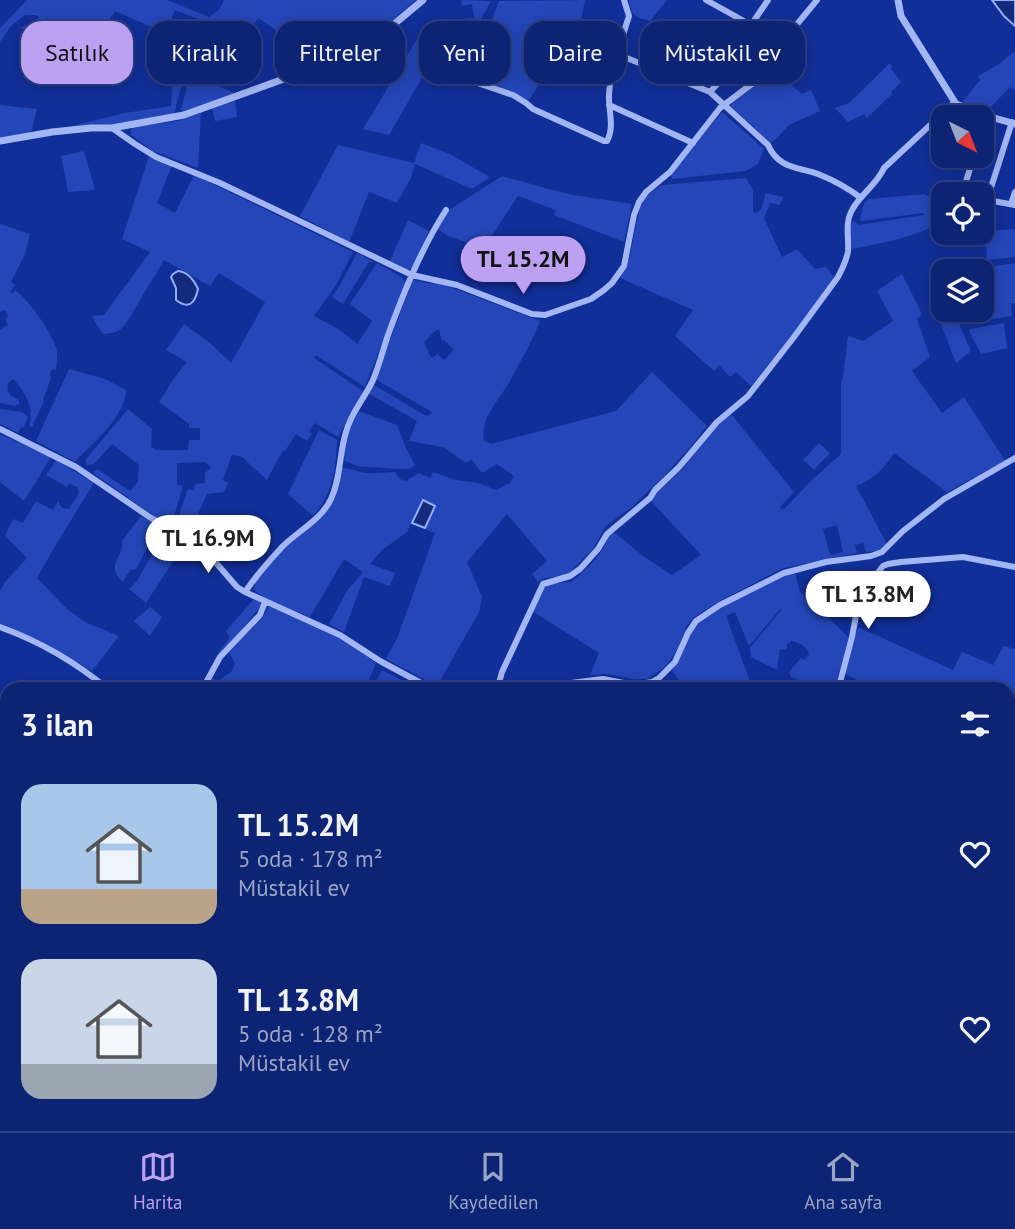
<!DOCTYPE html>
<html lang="tr">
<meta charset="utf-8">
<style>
:root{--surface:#0d2373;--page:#162b78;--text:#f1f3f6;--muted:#9aa4c4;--line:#2d4085;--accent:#bca0f2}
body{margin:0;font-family:"PT Sans",sans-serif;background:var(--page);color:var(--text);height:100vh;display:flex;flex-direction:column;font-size:26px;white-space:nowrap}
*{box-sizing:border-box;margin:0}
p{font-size:23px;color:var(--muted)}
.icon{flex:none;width:38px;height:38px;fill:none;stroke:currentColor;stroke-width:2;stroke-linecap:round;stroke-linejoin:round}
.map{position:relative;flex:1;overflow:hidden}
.panel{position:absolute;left:0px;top:682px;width:1015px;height:450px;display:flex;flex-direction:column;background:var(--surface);border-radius:21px 21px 0 0;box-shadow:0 4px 18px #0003,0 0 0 2px var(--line)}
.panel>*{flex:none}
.banner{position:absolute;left:21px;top:21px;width:973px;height:63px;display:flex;gap:14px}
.needle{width:46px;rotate:138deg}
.controls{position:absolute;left:931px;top:105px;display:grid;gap:14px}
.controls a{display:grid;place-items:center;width:63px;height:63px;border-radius:14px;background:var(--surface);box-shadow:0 4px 18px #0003,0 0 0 2px var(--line);font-size:35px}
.price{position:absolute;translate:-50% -60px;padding:0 16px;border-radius:24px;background:#fff;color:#222;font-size:23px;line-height:46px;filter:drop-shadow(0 2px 4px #0008)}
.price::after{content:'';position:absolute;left:50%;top:42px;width:21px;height:16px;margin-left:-10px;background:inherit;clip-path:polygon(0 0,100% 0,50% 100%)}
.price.active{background:var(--accent);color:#111}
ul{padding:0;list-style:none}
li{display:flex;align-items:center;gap:21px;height:175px;padding:0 21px}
li span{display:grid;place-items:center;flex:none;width:196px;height:140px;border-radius:21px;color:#555}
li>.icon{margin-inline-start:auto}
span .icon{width:84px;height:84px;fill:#fffc;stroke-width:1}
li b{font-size:30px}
h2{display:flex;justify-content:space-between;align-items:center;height:84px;padding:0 21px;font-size:30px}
.tag{padding:0 24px;border-radius:21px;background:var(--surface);box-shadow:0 4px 18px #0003,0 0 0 2px var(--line);font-size:24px;line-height:63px}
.tag.active{background:var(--accent);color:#111}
.tabs{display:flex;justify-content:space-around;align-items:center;height:98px;border-top:2px solid var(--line);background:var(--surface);font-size:19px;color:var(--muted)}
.tabs a{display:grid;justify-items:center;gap:4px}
.tabs .active{color:var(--accent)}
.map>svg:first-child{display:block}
</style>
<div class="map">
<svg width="1015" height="1131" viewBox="0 0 1015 1131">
<rect width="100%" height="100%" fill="#112f99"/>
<!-- green -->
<path fill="#2446b8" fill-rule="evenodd" d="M27 0H167L209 17 219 10 224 0H416L370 39 338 55 288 72 304 49 258 18 244 37 175 10 165 33 115 11 95 40 91 54 20 28 36 20 39 17 36 15H25L11 26 0 42V28Z
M461 0 491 1 469 41 451 20 474 18 472 4 462 6Z
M585 0 578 35 612 51 608 79 548 64 546 75 528 101 467 72 480 44 491 46 494 29 489 27 499 1Z
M628 0H667L650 21C633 17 634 16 628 0Z
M420 34 456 65 463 74H424L389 135 363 129Z
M1015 51V91L1010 87 986 112 962 102 980 80 978 76 999 64Z
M890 63 892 67 891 69 901 82 891 92 892 94 867 118 864 114 848 122 835 108 849 103Z
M771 68 802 94 811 90 820 111 789 125 774 141 770 143 752 125 730 106Z
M173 72 184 76 174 114 111 126 63 128 125 113 171 106Z
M190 74 236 94 183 112 181 110Z
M235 100 237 117 215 121 212 108Z
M0 105 37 109 31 133 0 138Z
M722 112 764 149 758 164 746 171 672 179 671 174Z
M201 113 198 168 153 151 130 134 131 130 134 127 177 121Z
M421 143 450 154 488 176 489 178 472 189 415 164 411 178 397 203 369 192 349 242 300 216 338 145 414 163Z
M84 151 95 190 68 192 61 156Z
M149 156 172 165 157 203 175 213 194 175 353 252 336 285 314 316 340 330 357 344 372 321 350 304 377 263 400 276 406 282 365 387 316 355 314 358 363 391 338 437 315 423 309 431 312 434 307 441 296 434 285 451 283 450 267 480 242 457 232 455 223 480 228 483 224 492 207 494 194 523 178 518 188 489 194 491 195 484 205 483V473L211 468 206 462 177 463V485L183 486 172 523 157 518 93 473 97 469 130 491 138 482 139 465 112 444 94 464 86 465V459L128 409 152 429 151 447 157 450H188L189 440H200V428H189V424L159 402 174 378 187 362 166 350 184 324 210 343 231 363 265 302 219 273 210 286 164 260 125 325C119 332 114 333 104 334L100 330 92 316 104 315 150 252 122 239Z
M502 176 568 194 632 204 624 242 554 215 556 210 518 196 491 237 480 247 448 236 437 228 449 210Z
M746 178 753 190V212L757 213 761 209 766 193 783 197 780 205 770 203 764 218 782 257 797 249 815 269 826 267 834 277 792 335 751 386 736 372 730 377 719 365 714 371 675 336 693 310 620 278 629 259 641 203 647 195 662 185Z
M925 194 930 197 931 211 933 212 934 217 943 216V222C914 237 884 243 852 249L849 229 850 224 854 221 859 225 924 215 923 213 862 221 860 220 864 203 869 199Z
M408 220 429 231 412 269H407L390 261Z
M0 224 30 234 25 254 11 282 15 285 10 292 12 294 15 290C29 300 50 330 56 347 58 354 57 362 56 370H51L50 375 51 378 43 400 44 401 32 427 29 426C35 409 25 391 13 379L8 383C6 393 11 397 19 400V404L14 406 0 403V330L8 325 5 319 8 317 5 310 0 312Z
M1015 229V257L987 260 985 231Z
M357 253 374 262H369L343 304 332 297 339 287Z
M1015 263V303H1011L1012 316 967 323 961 310H982V292L987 291 985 278 996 277 995 266Z
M902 274 922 314 917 319 930 357 912 371 942 413 964 397 1005 461 947 492 894 453C885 468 872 480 856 486L887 544 877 551 866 552 863 543 855 545 857 553 783 568 720 601 693 618 687 626 676 652 671 659 664 668 647 679H633L606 674 590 675 599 653 532 611C545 585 541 584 571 582 583 572 596 561 604 547 607 541 608 536 613 531L643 556 672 575 701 555 651 501 654 495 683 469 701 443 723 420 731 414 794 492 781 506 780 508 783 510 813 479 841 454V381L843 377 848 336 863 341 893 321 877 291ZM837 525 843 552 830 555 823 529Z
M413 280 427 283 442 284 540 321C532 342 520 362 510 381 499 400 480 418 484 441L491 444 616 411 652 372 707 426 693 444 665 475 632 507 606 526 593 549 566 576 545 578 538 582 532 574 547 561 507 514 467 562 482 597 479 612 437 686 386 659 398 636 435 533 411 524 407 532 382 550 370 564 395 573 390 586 364 577 344 632 329 624 347 591 363 572 344 559 310 617C295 610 264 602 254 589L256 582 260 576 284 548 332 500 340 483V471L343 468C351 468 357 472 366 473 376 474 385 472 395 472L400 479 406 481 419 473 430 478 433 472 456 480 478 483 496 490 510 483 514 476 497 464 482 473 471 459 466 463 443 447 409 441 417 421 368 393 372 386 374 385 421 413 428 416 432 412 375 379ZM436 330H439L442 341 444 340 454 350 444 360 437 354 433 358 430 356 424 342Z
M935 309 953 310 971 351 956 363Z
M1004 323 1007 348 981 354 969 331 970 329Z
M69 369 105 379 126 390C125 417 93 443 75 462L36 441Z
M0 409 22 412 28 417 23 428 21 427 18 433 0 424Z
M359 411 397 425 406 448 415 465 410 469H397L357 466 345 461C340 444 351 426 359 411Z
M319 430 337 440C336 468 333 494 313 516L288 494Z
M0 434 51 457 24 501 0 482Z
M819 443 830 453 814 470 803 460Z
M56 460 94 483 58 541 37 578 67 609 85 622 119 636 92 671 40 640 0 624V591L5 582 27 558 5 536 13 519 23 523 36 501 53 510 58 501 62 508 69 509 79 493 77 487 69 484 67 487 46 475Z
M141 516 159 526 136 569 130 570 123 582C104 564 124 559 122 541Z
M166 529 187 540 146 603 129 589 137 581Z
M795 573 800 592 816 605 849 638 834 689H823L791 677 789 672 801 658 804 660 809 654C806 646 800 643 792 641L787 644V650L780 649 777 670 751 657 750 648 781 610V608L749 646 735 612 726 616 753 689H687L677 678 672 670 678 663 690 633 697 623 749 592 784 577 785 575Z
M254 599 262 603 261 606 233 641 219 654 218 653 230 638 226 631Z
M269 606 338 636 376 663 365 689 205 690 212 678 218 681 231 672 235 664 229 652 263 617Z
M150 607 162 617 150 636 134 621Z
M858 627 953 670 962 652 993 665 1004 646 1015 649V833L1008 832V690L872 689 844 673Z
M382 670 419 689H372Z
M1008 933 1015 937V1032L1008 1030Z
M76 1125H160L165 1131H81Z
M205 1125H406L402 1131H203Z
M609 1125H667V1131H609Z
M817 1125H884V1131H817Z"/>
<!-- water -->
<path fill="#142b7d" stroke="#95adf7" stroke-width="2" d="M992 0H1015V26L1004 16Z
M178 271C187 272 194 280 198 289 195 303 189 310 176 300V288L171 277 173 274Z
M423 500 435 506 425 528 412 523Z"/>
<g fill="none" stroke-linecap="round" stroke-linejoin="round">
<!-- minor -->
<path stroke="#a3b6f4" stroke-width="6" d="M624 0 629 16 617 54 710 92 768 145C778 168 797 167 818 174 833 180 848 188 861 198
M706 0 751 25 780 44
M447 62 463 78 513 95 526 103 533 109 604 141H607C615 127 608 109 609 94 610 80 612 67 617 54
M710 92 739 60 751 25 768 0
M609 105 693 143
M112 128 135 144 156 157 220 183 412 275 457 285 532 314 545 315 591 299 604 290 612 283 624 266 634 215 639 202 646 192 670 172 720 108 753 83 770 65 774 52 817 0
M982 132 987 116
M962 194 974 156
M982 199 1015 205
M987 200 1012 122
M1011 204 1015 192
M0 429 76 467 151 518 188 537 211 557 237 587 245 592 340 635 380 661 434 690
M245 592C256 576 269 561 282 547 299 530 321 520 331 499 341 478 339 454 346 432 351 412 365 398 373 380 379 366 383 350 388 335 404 292 421 249 446 210
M0 627C39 641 77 663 109 690
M202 690 220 657 260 615 265 602
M497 690 502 672 543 584 570 576 580 569 598 549 607 534 650 498 655 490 679 467 717 422 748 396 794 337 838 277C842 269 847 260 848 251 849 238 845 224 851 212 859 195 876 186 884 168L955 102
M527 690 555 685 603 679 634 685 652 682 659 678 675 662 688 633 696 621 720 605 784 573 826 562 871 556 882 552 903 531 944 499 1015 458
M838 690 852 637 858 605 865 589 883 566 888 564 901 562 963 557 1015 567
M1008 1037 1015 1038
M0 1076 7 1064
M532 1125 543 1131
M608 1125V1131
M694 1125V1131
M795 1125V1131"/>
<!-- tertiary -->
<path stroke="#a3b6f4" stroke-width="7" d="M898 0 901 16 956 104 987 116 1015 124
M0 141 52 132 91 128H112L184 115 339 59 375 40 423 0
M1008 892H1015
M412 1131 416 1125"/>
</g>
</svg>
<div class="controls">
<a><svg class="needle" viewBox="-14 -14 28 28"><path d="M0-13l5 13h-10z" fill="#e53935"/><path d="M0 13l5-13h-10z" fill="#9aa4c4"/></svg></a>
<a><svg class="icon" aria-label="locate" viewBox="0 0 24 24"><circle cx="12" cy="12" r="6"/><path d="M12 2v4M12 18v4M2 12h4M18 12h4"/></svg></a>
<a><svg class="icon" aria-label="layers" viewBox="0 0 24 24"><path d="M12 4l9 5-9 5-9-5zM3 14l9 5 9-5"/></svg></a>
</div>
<b class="price active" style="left:523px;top:296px">TL 15.2M</b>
<b class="price" style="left:208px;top:575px">TL 16.9M</b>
<b class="price" style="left:868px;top:631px">TL 13.8M</b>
<div class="banner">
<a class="tag active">Satılık</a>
<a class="tag">Kiralık</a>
<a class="tag">Filtreler</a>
<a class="tag">Yeni</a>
<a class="tag">Daire</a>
<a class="tag">Müstakil ev</a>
</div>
<section class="panel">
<h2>3 ilan<svg class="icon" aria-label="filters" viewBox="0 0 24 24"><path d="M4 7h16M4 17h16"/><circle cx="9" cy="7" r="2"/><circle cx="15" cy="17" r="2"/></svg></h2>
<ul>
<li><span style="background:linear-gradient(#a9c7e8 75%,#b9a48a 0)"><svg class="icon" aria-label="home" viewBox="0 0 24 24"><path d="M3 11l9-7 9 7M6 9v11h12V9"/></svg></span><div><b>TL 15.2M</b><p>5 oda · 178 m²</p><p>Müstakil ev</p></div><svg class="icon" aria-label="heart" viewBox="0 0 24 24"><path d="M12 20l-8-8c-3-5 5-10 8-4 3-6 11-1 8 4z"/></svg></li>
<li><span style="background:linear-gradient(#c9d6e8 75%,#9aa5b1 0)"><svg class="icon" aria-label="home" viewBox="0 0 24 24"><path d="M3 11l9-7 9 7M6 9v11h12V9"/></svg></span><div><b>TL 13.8M</b><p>5 oda · 128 m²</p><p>Müstakil ev</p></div><svg class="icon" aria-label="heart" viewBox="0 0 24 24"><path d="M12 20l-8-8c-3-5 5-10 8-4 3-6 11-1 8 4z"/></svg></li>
</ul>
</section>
</div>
<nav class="tabs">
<a class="active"><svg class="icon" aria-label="map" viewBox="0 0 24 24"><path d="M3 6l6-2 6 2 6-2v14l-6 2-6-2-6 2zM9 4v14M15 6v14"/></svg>Harita</a>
<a><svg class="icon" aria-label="saved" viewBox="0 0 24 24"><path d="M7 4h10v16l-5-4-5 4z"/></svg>Kaydedilen</a>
<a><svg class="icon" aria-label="home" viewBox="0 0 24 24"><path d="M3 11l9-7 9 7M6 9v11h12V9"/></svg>Ana sayfa</a>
</nav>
